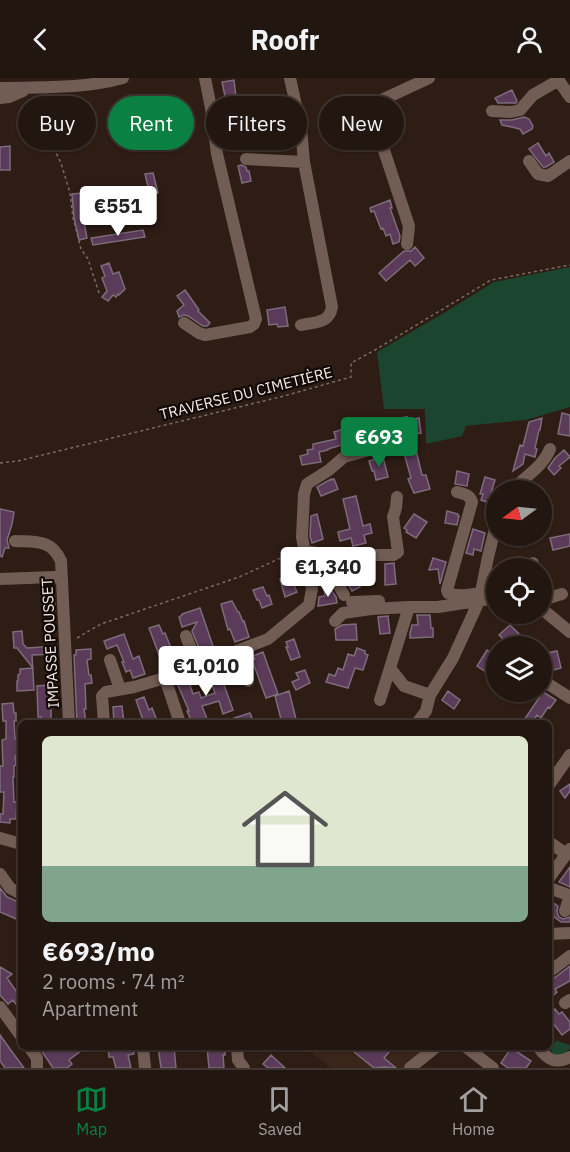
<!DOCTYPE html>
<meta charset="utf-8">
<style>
:root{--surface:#221610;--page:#2e231e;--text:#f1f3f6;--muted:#a29f9f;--line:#3f3530;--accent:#0b8043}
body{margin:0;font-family:"IBM Plex Sans",sans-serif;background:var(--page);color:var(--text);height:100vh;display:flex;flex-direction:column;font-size:22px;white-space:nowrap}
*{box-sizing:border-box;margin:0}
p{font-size:20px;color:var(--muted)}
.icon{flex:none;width:33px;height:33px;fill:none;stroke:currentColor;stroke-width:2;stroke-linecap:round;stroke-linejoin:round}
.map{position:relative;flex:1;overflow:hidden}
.panel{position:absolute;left:18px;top:642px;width:534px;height:330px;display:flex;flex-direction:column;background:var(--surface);border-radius:9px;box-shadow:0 2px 4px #0004,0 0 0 2px var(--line)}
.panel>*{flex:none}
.top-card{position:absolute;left:18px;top:18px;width:534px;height:54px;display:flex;gap:12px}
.needle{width:39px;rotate:255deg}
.tools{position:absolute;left:486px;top:402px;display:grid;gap:12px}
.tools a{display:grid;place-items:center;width:66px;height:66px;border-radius:50%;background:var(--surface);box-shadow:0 2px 4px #0004,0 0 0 2px var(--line);font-size:30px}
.price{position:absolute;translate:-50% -51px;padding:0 14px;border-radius:6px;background:#fff;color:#222;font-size:20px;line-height:39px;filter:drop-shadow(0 2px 3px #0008)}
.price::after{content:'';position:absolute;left:50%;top:36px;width:18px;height:14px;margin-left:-9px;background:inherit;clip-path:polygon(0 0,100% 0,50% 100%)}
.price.active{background:var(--accent);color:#fff}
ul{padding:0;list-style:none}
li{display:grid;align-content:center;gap:12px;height:318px;padding:0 24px}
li+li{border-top:2px solid var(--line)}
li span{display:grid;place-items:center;height:186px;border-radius:9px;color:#555}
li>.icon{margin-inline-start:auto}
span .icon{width:108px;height:108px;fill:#fffc;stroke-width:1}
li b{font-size:26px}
.pill{padding:0 21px;border-radius:27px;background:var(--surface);box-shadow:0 2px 4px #0004,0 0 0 2px var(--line);font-size:21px;line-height:54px}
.pill.active{background:var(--accent);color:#fff}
header{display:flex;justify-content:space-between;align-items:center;height:78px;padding:0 24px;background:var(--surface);font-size:27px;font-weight:700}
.menu{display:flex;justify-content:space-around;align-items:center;height:84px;border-top:2px solid var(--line);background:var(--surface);font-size:16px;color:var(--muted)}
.menu a{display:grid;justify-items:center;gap:3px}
.menu .active{color:var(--accent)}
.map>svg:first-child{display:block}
</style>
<header><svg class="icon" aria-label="back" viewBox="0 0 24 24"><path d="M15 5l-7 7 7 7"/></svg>Roofr<svg class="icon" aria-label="person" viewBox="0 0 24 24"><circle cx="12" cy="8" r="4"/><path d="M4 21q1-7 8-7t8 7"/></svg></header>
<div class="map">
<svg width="570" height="990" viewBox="0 0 570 990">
<rect width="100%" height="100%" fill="#2e1d15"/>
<!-- built -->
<path fill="#3b2419" d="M304 969H433L406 990H331Z"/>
<!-- green -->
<path fill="#1c4530" d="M570 189V329L526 342 466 348 462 358 426 366 425 331H384L377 274 444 235 494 204Z
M558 962 560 964 570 967V971C562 976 561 981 552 975L550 968Z"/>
<!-- building -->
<path fill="#5b3b59" stroke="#7d6c7b" stroke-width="1.5" d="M234 2 237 28 225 30 223 23H226L222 4Z
M512 12 517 23 516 25H498L495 20Z
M524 39 529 41 533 48 532 51 523 56 520 51 502 47 500 42H512Z
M538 65 546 78 549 75 554 84 546 89H543L529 71Z
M10 68V92H0V69Z
M241 87 246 89 247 93H249L251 103 242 105 238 88Z
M153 95 158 115 150 117 145 96Z
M83 115V119H85L88 138 83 139 87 160 79 162 74 140 72 116Z
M390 122 392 130H390L400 158 399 164 393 166 390 156 386 158 383 150 381 151 374 133 371 134 370 130Z
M143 152 145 159 93 167 91 160Z
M415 169 424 180 415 188 410 182 386 203 379 195 404 173H411Z
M109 185 113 196 119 194 125 211 119 217 118 216 116 219 113 217 108 223 102 219 107 213 102 200 105 198 101 188Z
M185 212 199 232 198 233 210 245 207 248H203L188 238 184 237 179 239 177 233 184 227 177 218Z
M285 229 288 248 278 249 277 246 269 247 267 232Z
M562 335 570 337V358L558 356Z
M407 339V342L419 340 421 355 408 357V352L396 353 395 341Z
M542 340 540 352H539L535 370 537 371 535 379 525 376 523 386 513 393 520 367 523 368 529 344Z
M356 341 357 347 380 341 383 353 367 357 366 354 346 359 354 358 355 363 328 371V372L319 374 321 384 302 387 300 378 308 376 307 372 313 371V366L336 361 334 354 350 349 349 343Z
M416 372 422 397H426L430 411 414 415 408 401 411 400 404 375Z
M564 372 570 379 559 388 561 390 554 397 548 390 555 380Z
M383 379 388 399 376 402 374 393H372L369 383Z
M457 393 469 396 467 408 455 406Z
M485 399 495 402 490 418 494 419 492 426 481 422 483 416H480Z
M331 401V402L334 401 338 411 321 418 317 409Z
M356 418 363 448 370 446 372 455 364 457 366 465 353 468 351 460 340 463 338 454 350 451 343 421Z
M0 431 14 434 12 446 7 462 9 470H5L2 479 0 478Z
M447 433 458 436V438H459L457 447 445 445Z
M317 436 323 461 312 465 310 458 311 438Z
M414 436 427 444 416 460 406 454 407 452 404 450Z
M473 451 485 455 481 473 474 471 473 477 466 475Z
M570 456V468L553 472 550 460Z
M433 480 446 484 440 506 438 491 429 492Z
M346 485H348L360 509 352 513 344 500 335 492 338 486 344 489Z
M394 485 396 506 385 507V486Z
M300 493 301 497 293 505 297 514 285 519 280 501Z
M263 509 267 518 269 517 272 526 262 530 259 522H257L253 512Z
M330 510 336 519 337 525 318 528 319 519 325 518 324 511Z
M54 513 55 533H44L43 514Z
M232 523 238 534H239L243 544 244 543 249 559 235 564 230 551 228 552 221 526Z
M200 530 214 571 201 575 192 553 197 544 182 549 179 539 182 537V536Z
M417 537H430L431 550H433V559L410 560V555L412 547H418Z
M388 538 390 555 380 556 378 539Z
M356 546 357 562H336L335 551 342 547Z
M159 547 163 556 165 555 176 582 164 586 162 582H161L149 550Z
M510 547 521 558 518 568H507V567L503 565 504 562 499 557Z
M22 553 23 566 27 570 57 568V576L32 577 34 612 17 613V603H18V597L20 596V591L33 590 17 570H14L13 554Z
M124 556 133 581 139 578 145 596 133 600 130 592 126 594 122 584H124L117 567 107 571 104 563Z
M294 561 300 579 291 582 286 569H288L286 564Z
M357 570 365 573V576L368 577 363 592 355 590 348 610 326 604 329 596 335 598 338 590 343 592 348 576 354 578Z
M91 571V581L87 582 89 597H91L92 605 85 606 86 631H84L86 645H77L74 577H76V572Z
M487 572 496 578 486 594 477 588Z
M557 573 561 590 546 594 542 591V576Z
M263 574 278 616 266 620 252 582 255 581 253 578Z
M218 589 223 599 225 598 227 606 224 607 233 632 223 636 219 623 202 628 207 641 197 645H192L187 633H189L177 605 188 601 193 616 199 614 201 620 215 615 208 595 210 594 209 592Z
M305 592 310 605 296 612 292 604 299 601 296 595Z
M48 607 49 616H51V643H42L41 639H38L37 608Z
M289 613 297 645H282L275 618Z
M448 613 460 622 454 631 442 622Z
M543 614 556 622 550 630 548 629 541 640 537 637 531 645H522Z
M144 619 149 632 152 630 158 645H144L136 622Z
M13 625 14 635H16V643H14L15 661H19V669H17V678H15L16 687 14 688V699H13L14 724H17L16 741H10V745L0 744V736H3L4 714H0V688H3L2 662 6 661V643H3L2 626Z
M122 628 124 645H114L113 629Z
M250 635 254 645H225V643Z
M570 706V713L565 720 560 713Z
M570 789V809L559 804Z
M0 810 7 819 21 825V843L0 834Z
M549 822 558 828 557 834 559 839 563 841 570 839V844H561L549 835Z
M570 888V903L555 911 557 914 549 921V904Z
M0 889 12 896 7 900 21 920V933L13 922 8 926 0 917Z
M555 931 559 936 562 934 570 944V951L562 957 549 940V936Z
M0 957 10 971 24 990H5L0 983Z
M39 969H86L69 982 72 986 67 990H53Z
M113 969H133L134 976 128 977 131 990H116L113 979H109L108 970Z
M158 969H174L176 990H161Z
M207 969H225V977H223L224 990H209Z
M348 969H386L390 973 384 980 396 990 384 989 374 990Z
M511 970 531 983 526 990H508L501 985Z
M271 977 285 990H268L263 986Z"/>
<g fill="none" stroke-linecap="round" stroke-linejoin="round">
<!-- path -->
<path stroke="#7a6b64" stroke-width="1.5" stroke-dasharray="3 3" stroke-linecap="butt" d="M37 19 51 65 61 85 70 115 73 140 81 171 88 181 99 215
M0 385 18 383 284 318 351 299V285L375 272 491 202 570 187
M77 560 101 546 239 499 285 478 293 476"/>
<!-- minor -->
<path stroke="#725d54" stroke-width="12" d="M290 0 301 50 304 84 332 229C329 246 315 244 301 247
M557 0 570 19
M0 10C41 9 83 11 123 0
M0 20 9 19 23 13
M492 33 511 34 520 32 533 17 559 2
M246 81 304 84
M529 83 538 96 548 98 570 83
M407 166 409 148 371 33 375 25 429 0
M184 245 199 255 205 257 250 249 254 246 256 241 217 76 211 30 205 0
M513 412C526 397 542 390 550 371
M457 414C464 416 470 417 472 424L447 512 448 515C461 521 482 514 496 511
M15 463C36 464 51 461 61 483L69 645
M304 473 330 477H393L398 474 393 439 396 430 397 419
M309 474 320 489 338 506 344 517
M531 490 533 485
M0 501 54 499 62 501
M481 514 488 479 496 447
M542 522 562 516
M352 524 379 523
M542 531 570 554
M335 543 343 535 371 531 409 529
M186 558 197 587
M238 573 248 603
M110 582 120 611
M390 590 404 608 430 617 453 580 479 523
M542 602 570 620
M380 622 409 529H438L496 520
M104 645 102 618 106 614 134 609 165 600
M180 645 165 600 268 561 309 527 312 511 302 459 304 416 307 406 329 392 344 379 380 369
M417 645 426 633 430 617
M549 707 570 677
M0 760 21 766
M549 764 566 776
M0 796 10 810 21 816
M549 800 570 771
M549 810 566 816 569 821 565 833
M549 856 570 855
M549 894 570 878
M565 925 570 922
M0 929 21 958
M29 969 37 980V990
M143 969 145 990
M237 969 238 982 244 990
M466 969 493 990
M538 969C547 981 555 987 570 979
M410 990 436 969"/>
</g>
<g text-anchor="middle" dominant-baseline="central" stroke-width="4.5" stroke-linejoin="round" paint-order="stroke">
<!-- street labels -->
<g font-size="15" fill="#f6eae4" stroke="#110906">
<text transform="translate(246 315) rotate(-14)">TRAVERSE DU CIMETIÈRE</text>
<text transform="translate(50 565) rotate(-93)">IMPASSE POUSSET</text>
</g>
</g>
</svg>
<div class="tools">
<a><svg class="needle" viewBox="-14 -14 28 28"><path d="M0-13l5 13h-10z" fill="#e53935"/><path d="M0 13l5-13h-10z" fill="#a29f9f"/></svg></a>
<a><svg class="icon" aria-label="locate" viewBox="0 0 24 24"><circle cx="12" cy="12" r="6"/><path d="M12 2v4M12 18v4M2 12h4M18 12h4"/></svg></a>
<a><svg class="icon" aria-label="layers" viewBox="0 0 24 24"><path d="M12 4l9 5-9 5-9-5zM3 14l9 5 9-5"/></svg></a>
</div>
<b class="price" style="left:118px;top:159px">€551</b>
<b class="price active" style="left:379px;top:390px">€693</b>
<b class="price" style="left:328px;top:520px">€1,340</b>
<b class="price" style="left:206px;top:619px">€1,010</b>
<div class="top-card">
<a class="pill">Buy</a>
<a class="pill active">Rent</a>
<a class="pill">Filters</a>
<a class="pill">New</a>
</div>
<section class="panel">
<ul>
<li><span style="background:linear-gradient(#dfe7d0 70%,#7fa58c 0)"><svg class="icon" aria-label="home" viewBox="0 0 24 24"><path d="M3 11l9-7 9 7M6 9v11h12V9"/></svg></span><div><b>€693/mo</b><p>2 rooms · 74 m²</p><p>Apartment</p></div></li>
</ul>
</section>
</div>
<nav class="menu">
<a class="active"><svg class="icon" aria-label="map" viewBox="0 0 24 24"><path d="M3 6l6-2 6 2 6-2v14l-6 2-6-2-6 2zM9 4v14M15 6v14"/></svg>Map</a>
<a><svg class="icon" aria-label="saved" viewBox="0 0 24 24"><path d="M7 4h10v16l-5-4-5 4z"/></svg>Saved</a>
<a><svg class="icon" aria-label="home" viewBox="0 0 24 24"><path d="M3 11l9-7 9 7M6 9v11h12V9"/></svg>Home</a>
</nav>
